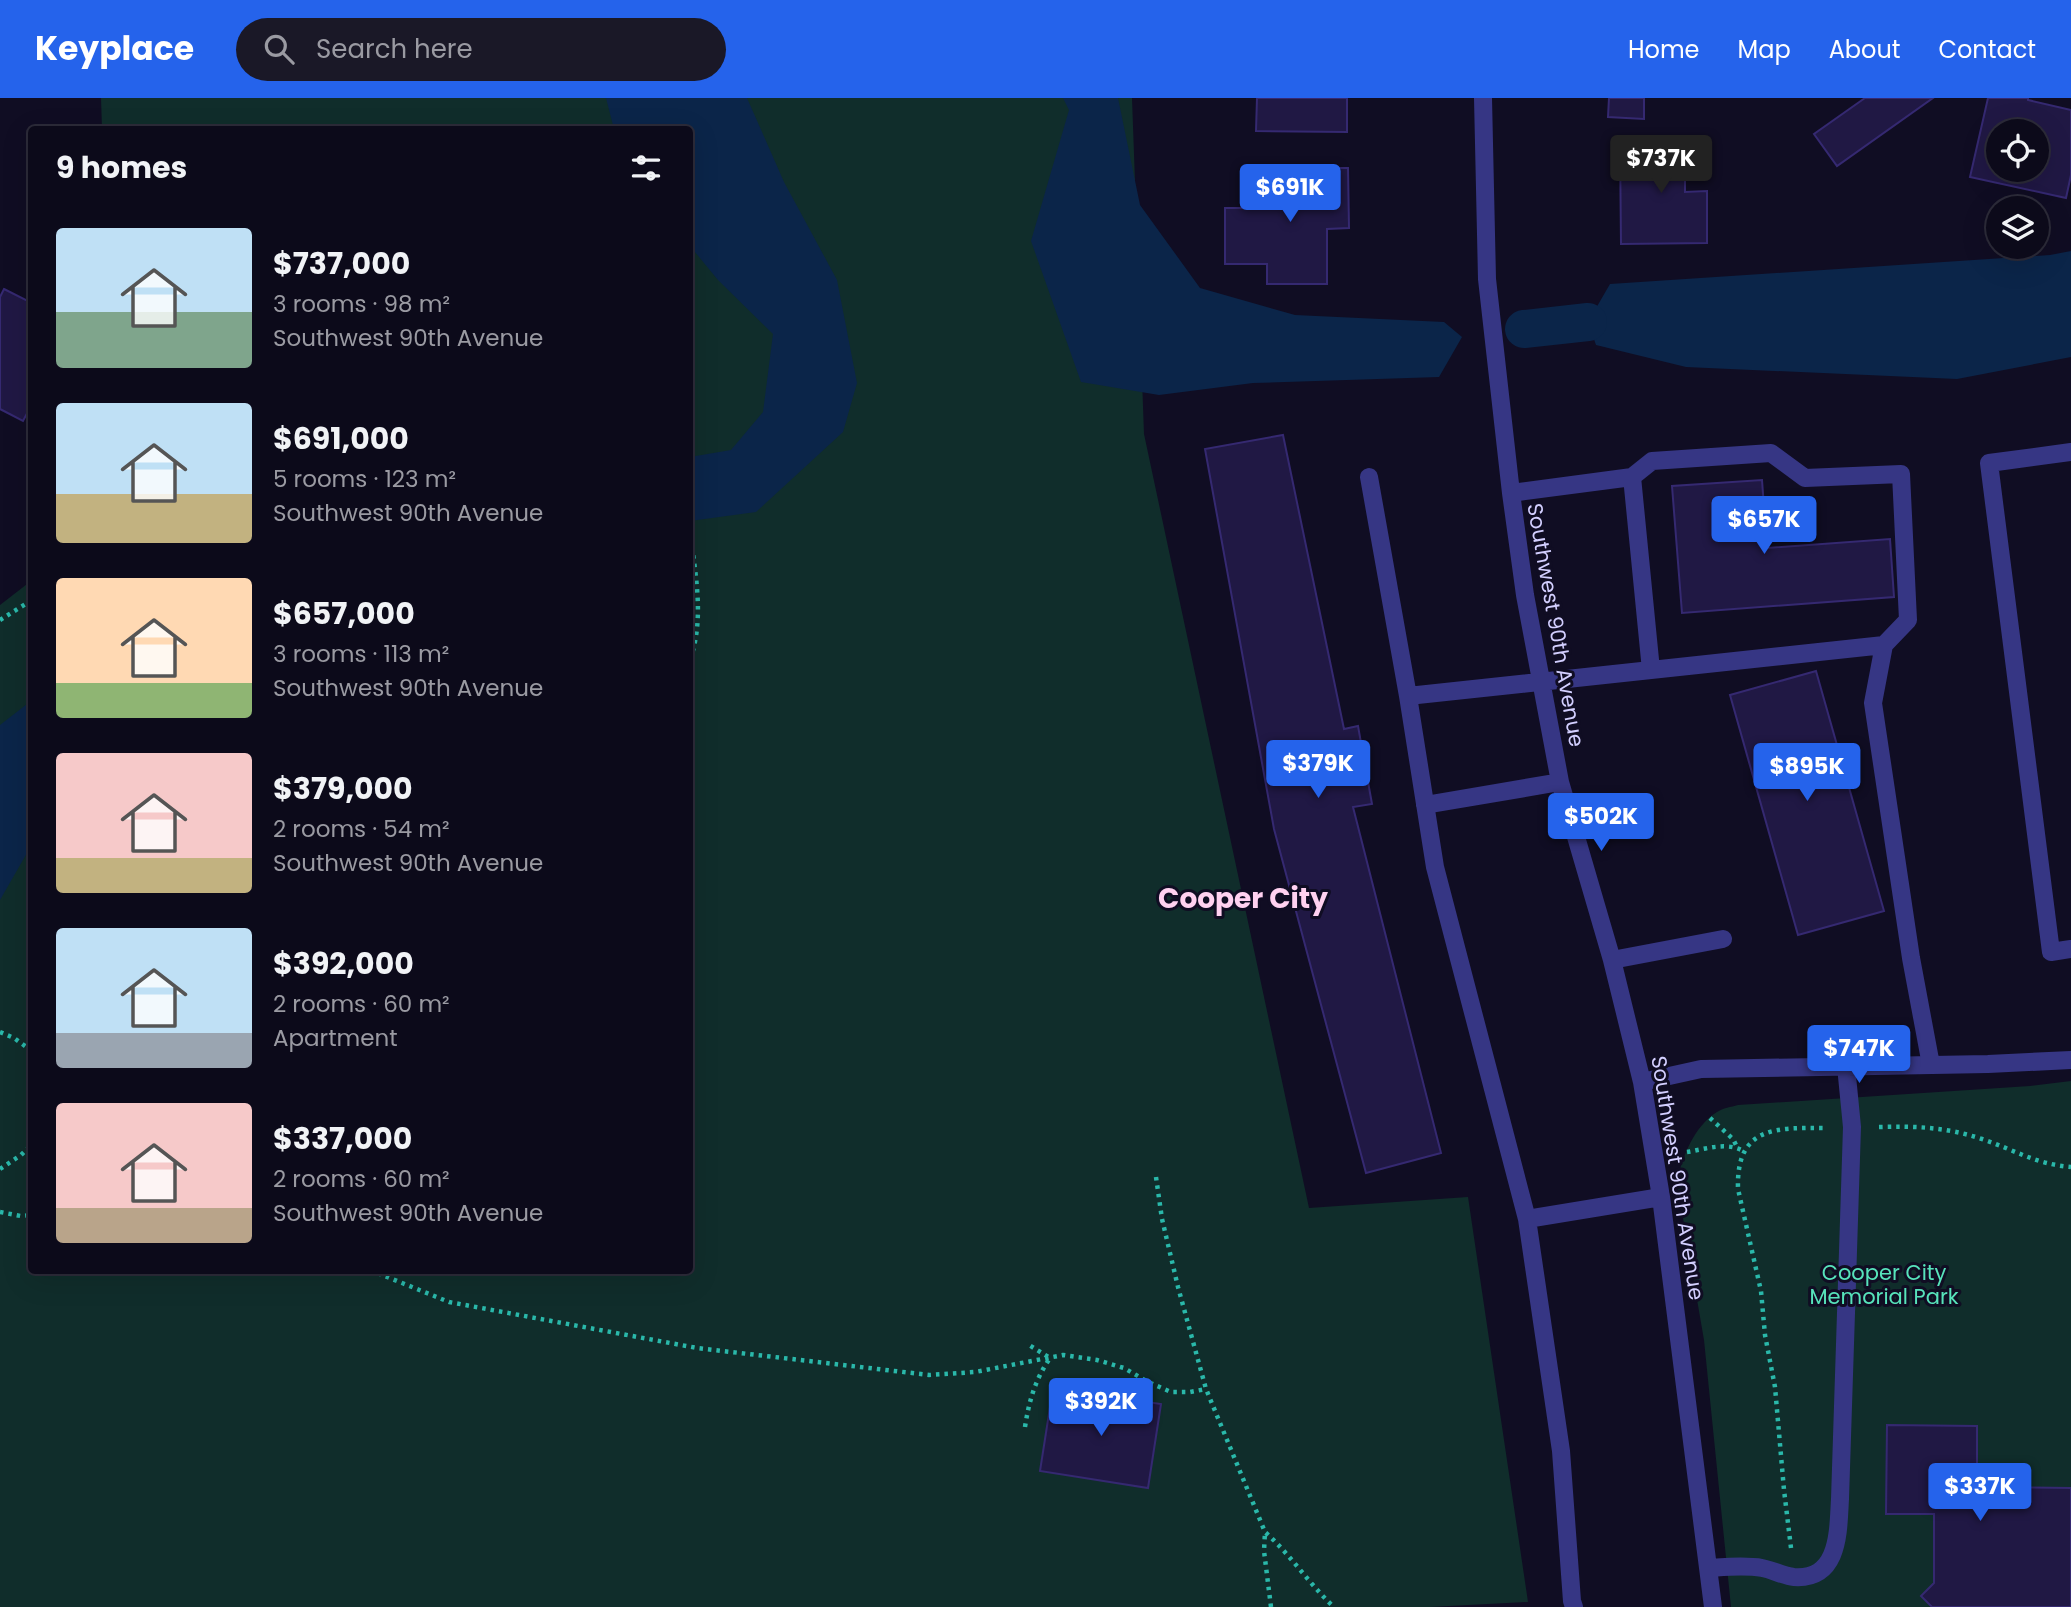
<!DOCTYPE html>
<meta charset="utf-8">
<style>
:root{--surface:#0c0a1a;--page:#1a1827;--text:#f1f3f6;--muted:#9a9aa2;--line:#2c2b39;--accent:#2563eb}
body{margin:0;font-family:Poppins,sans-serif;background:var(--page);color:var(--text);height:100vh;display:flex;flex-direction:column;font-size:26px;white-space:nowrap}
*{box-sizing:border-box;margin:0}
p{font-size:23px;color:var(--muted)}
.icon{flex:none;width:38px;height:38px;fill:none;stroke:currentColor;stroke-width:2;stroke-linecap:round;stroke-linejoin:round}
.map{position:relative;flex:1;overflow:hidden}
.panel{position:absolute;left:28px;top:28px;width:665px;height:1148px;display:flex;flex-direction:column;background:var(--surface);border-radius:7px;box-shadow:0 7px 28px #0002,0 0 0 2px var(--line)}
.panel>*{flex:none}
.tools{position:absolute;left:1986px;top:21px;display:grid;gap:14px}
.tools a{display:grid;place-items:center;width:63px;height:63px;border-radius:50%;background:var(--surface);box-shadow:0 7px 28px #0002,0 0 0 2px var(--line);font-size:35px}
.price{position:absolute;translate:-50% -60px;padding:0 16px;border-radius:7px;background:var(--accent);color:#fff;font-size:23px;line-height:46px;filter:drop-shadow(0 2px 4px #0008)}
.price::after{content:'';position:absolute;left:50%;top:42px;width:21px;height:16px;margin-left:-10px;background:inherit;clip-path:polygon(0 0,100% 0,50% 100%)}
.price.selected{background:#222;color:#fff}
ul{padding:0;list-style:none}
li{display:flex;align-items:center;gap:21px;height:175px;padding:0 28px}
li span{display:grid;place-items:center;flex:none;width:196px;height:140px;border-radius:7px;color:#555}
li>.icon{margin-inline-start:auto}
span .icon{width:84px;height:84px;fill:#fffc;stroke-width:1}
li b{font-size:30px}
h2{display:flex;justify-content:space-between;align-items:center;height:84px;padding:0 28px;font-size:30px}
header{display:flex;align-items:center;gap:42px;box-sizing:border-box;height:98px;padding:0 35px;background:var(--accent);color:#fff}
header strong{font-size:33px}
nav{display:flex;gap:38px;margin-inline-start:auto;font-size:24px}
.search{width:490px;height:63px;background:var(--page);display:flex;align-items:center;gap:18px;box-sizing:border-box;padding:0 24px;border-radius:38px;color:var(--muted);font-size:26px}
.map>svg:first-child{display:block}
</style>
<header>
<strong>Keyplace</strong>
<div class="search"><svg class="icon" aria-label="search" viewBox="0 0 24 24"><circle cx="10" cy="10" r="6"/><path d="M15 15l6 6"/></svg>Search here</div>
<nav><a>Home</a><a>Map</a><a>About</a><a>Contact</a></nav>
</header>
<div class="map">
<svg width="2071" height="1509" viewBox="0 0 2071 1509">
<rect width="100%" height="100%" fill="#100d23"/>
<!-- green -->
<path fill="#102d2b" d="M101 0H1132L1144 336 1309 1110 1468 1099 1528 1504 1430 1509H0V507L31 483 32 1172H690V32L102 31Z
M2071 983V1509H1731L1704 1242 1677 1085C1681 1061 1694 1028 1717 1014 1723 1010 1731 1009 1738 1007L2030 988Z"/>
<!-- water -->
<path fill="#0b2549" d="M606 0H747L784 84 837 182 857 285 843 334 756 414 690 423V359L731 352 763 314 773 236 718 182 690 148V32L614 31Z
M1063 0H1118L1140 107 1200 190 1295 217 1444 224 1462 239 1439 279 1253 285 1159 297 1081 284 1031 143 1069 12Z
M2071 153V259L1957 281 1686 269 1596 247 1588 224 1610 186 2050 157Z
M31 603V748L0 802V627Z"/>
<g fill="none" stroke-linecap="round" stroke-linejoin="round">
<!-- canal -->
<path stroke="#0b2549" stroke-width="38" d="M1524 231 1588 224"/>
</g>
<!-- building -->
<path fill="#201844" stroke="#352971" stroke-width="2" fill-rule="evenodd" d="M1257 0H1347V34L1256 33Z
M1609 0H1644V21L1608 19Z
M1865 0H1933L1837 68 1814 36Z
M1988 0H2028V2L2071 12V77L2066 100 1970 79ZM1998 33H2037V72H1998Z
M1701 45V72L1685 73V94L1707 93V145L1621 146 1620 46Z
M1258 70H1348L1349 130 1327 131V186H1267V166H1225V110H1258Z
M4 191 32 205V306L23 323 0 311V199Z
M1283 337 1344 631 1358 628 1372 706 1353 709 1441 1055 1366 1075 1274 731 1205 351Z
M1762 382 1767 450 1890 441 1894 499 1682 515 1672 388Z
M1816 573 1884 813 1798 837 1730 597Z
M1053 1290 1161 1306 1148 1390 1040 1373Z
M1887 1327 1977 1328V1389L2071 1390V1509H1932L1921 1498 1934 1485V1416H1886Z"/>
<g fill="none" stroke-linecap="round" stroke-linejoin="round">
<!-- path -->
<path stroke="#2ab8aa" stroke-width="4.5" stroke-dasharray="3.5 5" stroke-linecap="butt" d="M690 432C695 475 705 520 690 562
M0 522 32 502
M0 934 14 940 32 953
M1710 1020 1733 1041 1737 1049
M1879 1029C1916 1028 1946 1029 1982 1041 2015 1052 2035 1066 2071 1069
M1687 1054C1706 1051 1728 1043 1745 1054
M0 1071 21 1057 32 1046
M1156 1079 1162 1121 1178 1189 1206 1291 1265 1434
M0 1114 21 1118 32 1117
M370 1172 449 1204 697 1250 929 1277 975 1274 1063 1257 1097 1262 1124 1270 1148 1284 1171 1294H1190L1206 1291
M1025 1329C1029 1303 1035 1282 1050 1260L1029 1247
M1791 1450 1784 1392 1775 1289 1765 1237 1761 1193 1738 1091C1736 1027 1777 1030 1825 1030
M1271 1509 1264 1453 1265 1434C1291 1457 1308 1485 1334 1509"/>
<!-- minor -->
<path stroke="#363684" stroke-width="18" d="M1483 0 1487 181 1511 395 1525 497 1560 684 1612 862 1642 984 1661 1099 1713 1509
M2071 354 1989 365 2051 854 2071 851
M1369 379 1408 598 1435 769 1527 1121
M1511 395 1632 379 1652 363 1771 355 1805 380 1901 376 1908 522 1884 547 1873 605 1911 860 1931 967
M1651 572 1884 547
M1408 598 1651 572 1632 379
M1425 707 1560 684
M1612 862 1723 841
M1642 984 1701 971 1988 966 2071 962
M1708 1470C1726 1469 1745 1467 1762 1470 1773 1472 1783 1478 1794 1479 1840 1482 1838 1433 1840 1401L1852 1029 1846 968
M1574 1509 1572 1503 1561 1353 1527 1121 1661 1099"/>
</g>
<g text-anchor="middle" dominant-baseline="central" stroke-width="6" stroke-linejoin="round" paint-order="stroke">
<!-- street labels -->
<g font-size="21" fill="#d3cfff" stroke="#100d23">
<text transform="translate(1556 527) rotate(80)">Southwest 90th Avenue</text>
<text transform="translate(1678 1080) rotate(81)">Southwest 90th Avenue</text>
</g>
<!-- park labels -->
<g font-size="21" fill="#57e3bb" stroke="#100d23">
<text x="1884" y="1174">Cooper City<tspan x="1884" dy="24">Memorial Park</tspan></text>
</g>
<!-- district labels -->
<g font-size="28" font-weight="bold" fill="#ffd1f0" stroke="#100d23">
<text x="1243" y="800">Cooper City</text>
</g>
</g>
</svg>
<div class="tools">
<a><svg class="icon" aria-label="locate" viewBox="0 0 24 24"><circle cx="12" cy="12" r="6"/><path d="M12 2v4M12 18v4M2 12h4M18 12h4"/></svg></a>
<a><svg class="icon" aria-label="layers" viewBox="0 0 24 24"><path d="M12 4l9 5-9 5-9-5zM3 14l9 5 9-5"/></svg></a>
</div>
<b class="price selected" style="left:1661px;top:97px">$737K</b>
<b class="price" style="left:1290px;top:126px">$691K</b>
<b class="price" style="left:1764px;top:458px">$657K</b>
<b class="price" style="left:1318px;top:702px">$379K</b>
<b class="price" style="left:1807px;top:705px">$895K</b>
<b class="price" style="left:1601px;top:755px">$502K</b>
<b class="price" style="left:1859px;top:987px">$747K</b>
<b class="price" style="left:1101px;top:1340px">$392K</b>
<b class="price" style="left:1980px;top:1425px">$337K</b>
<section class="panel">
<h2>9 homes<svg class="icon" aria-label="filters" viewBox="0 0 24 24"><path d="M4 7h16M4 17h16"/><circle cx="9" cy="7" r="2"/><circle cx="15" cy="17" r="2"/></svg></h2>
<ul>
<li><span style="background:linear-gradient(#bfe0f5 60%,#7fa58c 0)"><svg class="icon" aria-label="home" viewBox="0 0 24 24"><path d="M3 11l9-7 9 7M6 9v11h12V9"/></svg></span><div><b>$737,000</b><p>3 rooms · 98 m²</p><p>Southwest 90th Avenue</p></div></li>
<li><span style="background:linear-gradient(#bfe0f5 65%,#c2b280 0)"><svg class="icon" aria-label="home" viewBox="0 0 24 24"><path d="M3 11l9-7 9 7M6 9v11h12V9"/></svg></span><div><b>$691,000</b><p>5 rooms · 123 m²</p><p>Southwest 90th Avenue</p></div></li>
<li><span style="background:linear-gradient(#ffd9b3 75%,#8fb573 0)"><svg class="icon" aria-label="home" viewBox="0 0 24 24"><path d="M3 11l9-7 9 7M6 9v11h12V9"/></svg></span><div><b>$657,000</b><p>3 rooms · 113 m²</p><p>Southwest 90th Avenue</p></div></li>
<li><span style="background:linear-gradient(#f6c9c9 75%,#c2b280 0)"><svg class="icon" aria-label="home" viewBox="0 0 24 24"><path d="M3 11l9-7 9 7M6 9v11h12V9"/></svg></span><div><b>$379,000</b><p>2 rooms · 54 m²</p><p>Southwest 90th Avenue</p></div></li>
<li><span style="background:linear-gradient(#bfe0f5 75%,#9aa5b1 0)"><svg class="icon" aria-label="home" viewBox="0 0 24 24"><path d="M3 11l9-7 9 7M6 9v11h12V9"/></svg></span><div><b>$392,000</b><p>2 rooms · 60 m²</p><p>Apartment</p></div></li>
<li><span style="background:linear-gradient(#f6c9c9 75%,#b9a48a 0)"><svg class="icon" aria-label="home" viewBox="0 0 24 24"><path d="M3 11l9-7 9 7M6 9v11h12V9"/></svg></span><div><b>$337,000</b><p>2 rooms · 60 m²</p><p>Southwest 90th Avenue</p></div></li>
</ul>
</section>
</div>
